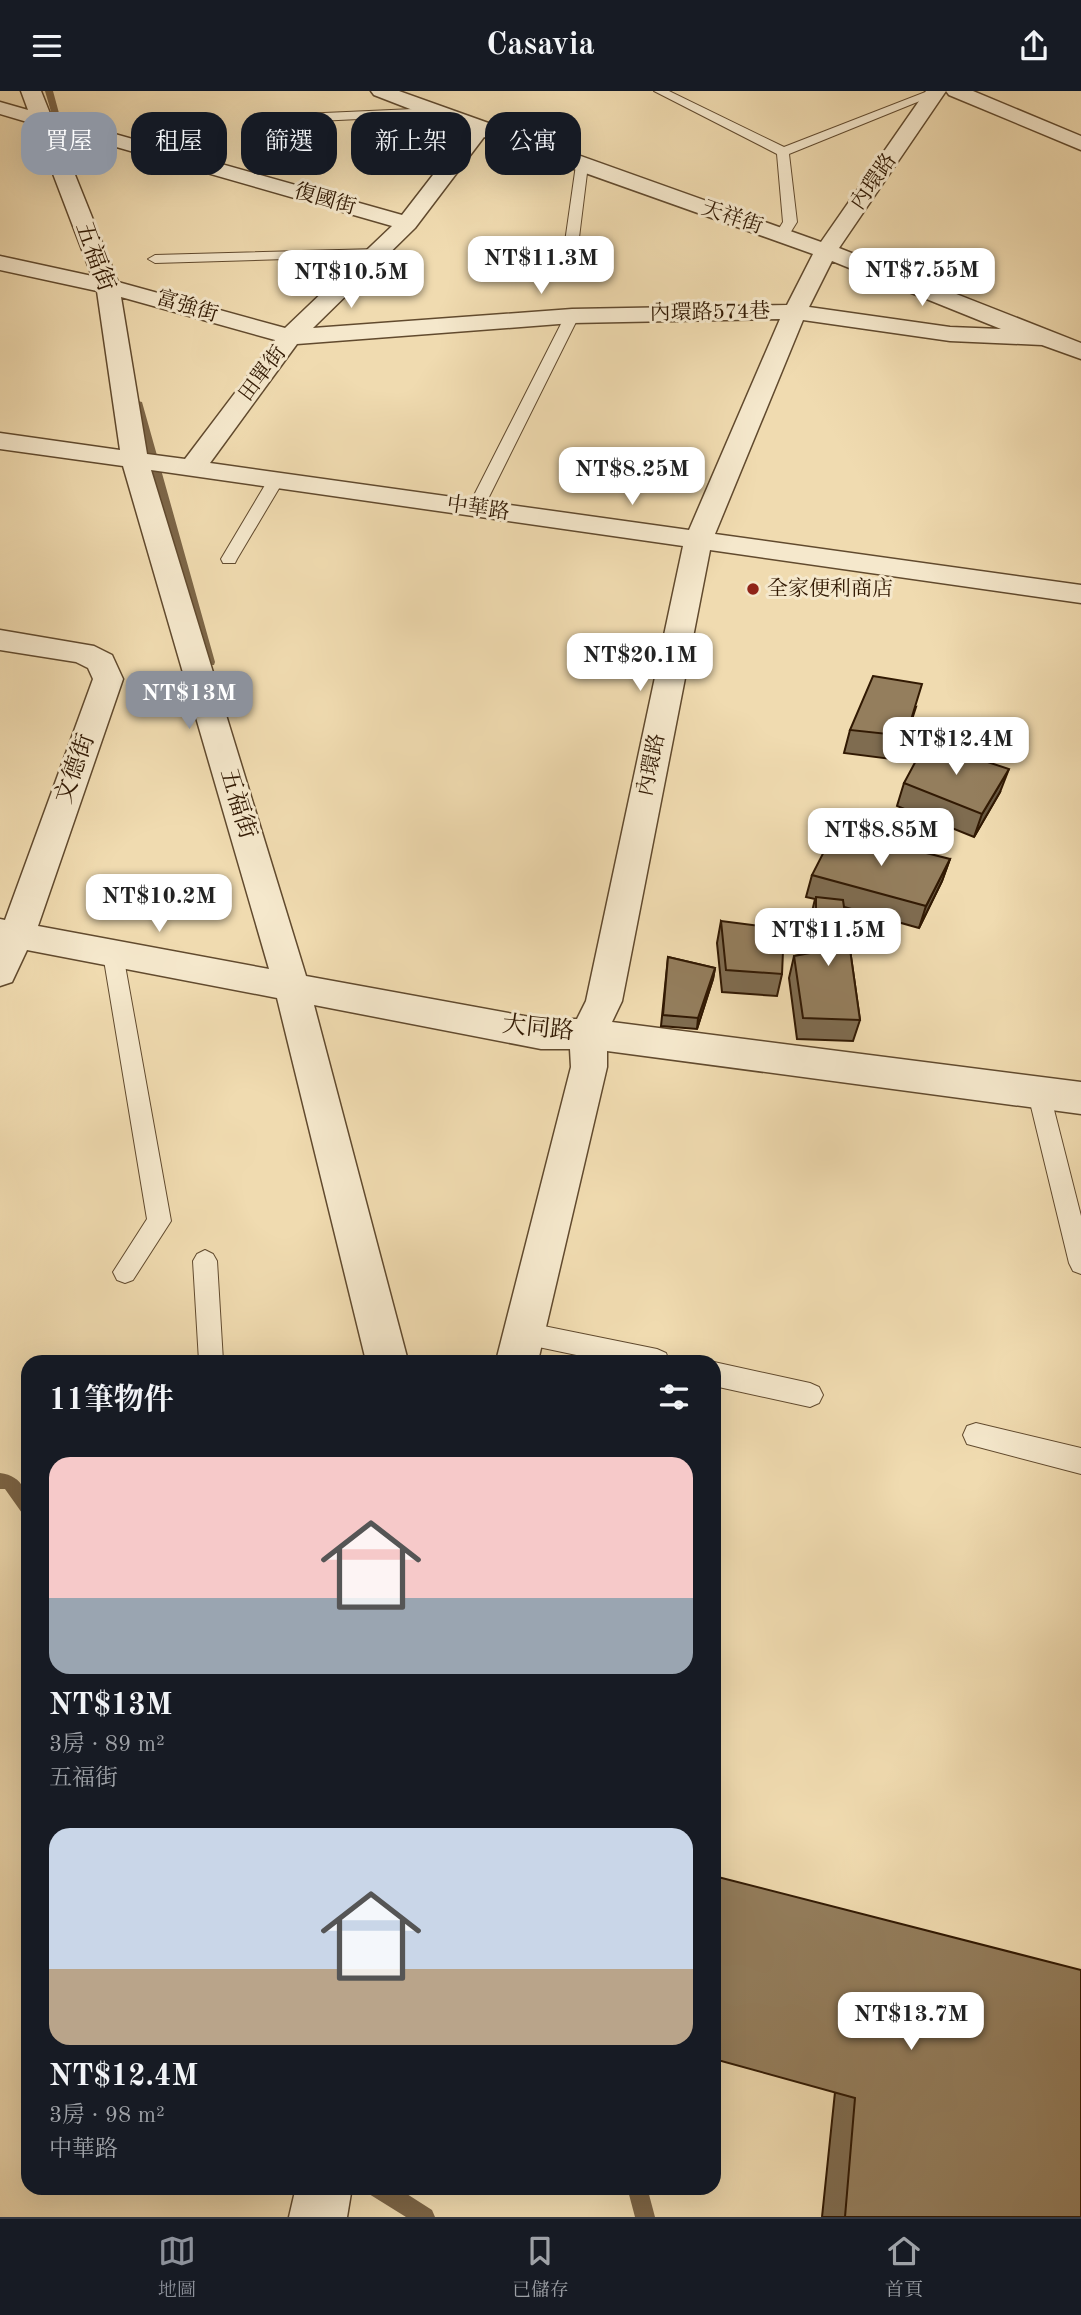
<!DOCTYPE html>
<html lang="zh-TW">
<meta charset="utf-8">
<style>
:root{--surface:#171b24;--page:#20242c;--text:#f1f3f6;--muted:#9ea1a6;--line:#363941;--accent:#8c9099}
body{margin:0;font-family:"Old Standard TT","Noto Serif TC",serif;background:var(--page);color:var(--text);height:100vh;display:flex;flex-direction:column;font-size:26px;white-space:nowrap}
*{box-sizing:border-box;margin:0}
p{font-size:23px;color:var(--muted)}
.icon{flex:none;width:38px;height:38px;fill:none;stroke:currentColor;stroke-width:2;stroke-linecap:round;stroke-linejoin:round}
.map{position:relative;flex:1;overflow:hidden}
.panel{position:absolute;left:21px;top:1264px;width:700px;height:840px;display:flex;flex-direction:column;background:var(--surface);border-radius:21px;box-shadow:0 7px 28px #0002}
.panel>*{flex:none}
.guide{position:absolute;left:21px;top:21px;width:700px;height:63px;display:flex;gap:14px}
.price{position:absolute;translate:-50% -60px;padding:0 16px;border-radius:14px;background:#fff;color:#222;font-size:23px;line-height:46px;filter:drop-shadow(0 2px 4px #0008)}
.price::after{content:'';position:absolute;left:50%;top:42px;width:21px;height:16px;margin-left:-10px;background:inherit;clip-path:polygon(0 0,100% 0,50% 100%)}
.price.current{background:var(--accent);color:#fff}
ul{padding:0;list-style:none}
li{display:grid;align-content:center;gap:14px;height:371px;padding:0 28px}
li span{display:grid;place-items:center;height:217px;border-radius:21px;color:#555}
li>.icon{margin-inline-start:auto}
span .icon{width:126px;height:126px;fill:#fffc;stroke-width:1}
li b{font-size:30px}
h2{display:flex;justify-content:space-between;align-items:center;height:84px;padding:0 28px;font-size:30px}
.pill{padding:0 24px;border-radius:21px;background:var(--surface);box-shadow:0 7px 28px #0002;font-size:24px;line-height:63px}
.pill.current{background:var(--accent);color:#fff}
header{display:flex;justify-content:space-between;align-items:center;height:91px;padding:0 28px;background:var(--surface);font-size:32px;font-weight:600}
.tab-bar{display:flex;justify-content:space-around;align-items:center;height:98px;border-top:2px solid var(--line);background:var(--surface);font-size:19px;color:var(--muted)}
.tab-bar a{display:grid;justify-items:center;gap:4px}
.tab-bar .current{color:var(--accent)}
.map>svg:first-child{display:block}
</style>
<header><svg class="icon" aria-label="menu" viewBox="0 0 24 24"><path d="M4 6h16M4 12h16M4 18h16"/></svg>Casavia<svg class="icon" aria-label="share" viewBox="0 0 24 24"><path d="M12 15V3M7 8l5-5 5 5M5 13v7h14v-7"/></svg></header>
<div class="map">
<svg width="1081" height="2126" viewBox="0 0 1081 2126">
<rect width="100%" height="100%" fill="#f0dbb0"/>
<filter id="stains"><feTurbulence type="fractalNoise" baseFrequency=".00286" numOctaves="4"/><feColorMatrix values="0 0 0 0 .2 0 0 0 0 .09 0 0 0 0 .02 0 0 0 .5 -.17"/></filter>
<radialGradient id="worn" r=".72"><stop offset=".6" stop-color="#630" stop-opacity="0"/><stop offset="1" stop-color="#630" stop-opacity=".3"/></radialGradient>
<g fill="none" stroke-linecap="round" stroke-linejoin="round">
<!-- stream -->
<path fill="#7d6647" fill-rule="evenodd" d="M45 0H53L76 85 69 83Z
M134 309 142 311 215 571 214 574H206L205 571 132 311Z
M0 1382C24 1385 28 1403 28 1424L22 1422 5 1398H0Z
M366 2096H396L432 2119 435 2126H406L369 2103Z
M627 2096H647L655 2126H635Z"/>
<!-- service casing -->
<g stroke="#614a2e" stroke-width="2">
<path id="service" d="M654 0H669L784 56 928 0 942 1 789 63 797 131 787 147 782 148 775 144 783 131 777 63Z
M436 17 440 18V24L257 33 251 29 257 25Z
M582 70 588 74 575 179 568 183 561 179 576 74Z
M377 158 382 159V165L155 172 148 168 155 164Z
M572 221 579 225 483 418 475 423 469 421 467 418 565 225Z
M276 384 284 389 237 468 235 472H223L221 468 268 389Z
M113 855 120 857 123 863 171 1130 133 1189 125 1192 117 1189 113 1181 147 1128 103 863 106 857Z
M1038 990 1046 993 1049 999 1081 1125V1183L1073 1180 1069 1172 1027 999 1030 993Z
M205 1159 213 1163 217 1170 223 1270H199L193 1170 197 1163Z
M524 1231 657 1258 666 1262 669 1270H605L524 1253 515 1250 512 1242 515 1234Z
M714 1271 810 1292 819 1296 823 1304 819 1312 810 1316 714 1295Z
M976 1332 1081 1357V1383L967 1353 963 1344 967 1335Z"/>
</g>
<!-- minor casing -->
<g stroke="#614a2e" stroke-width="3">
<path id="minor" d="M21 0H41L51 25 402 124 467 40 374 4 371 0H399L821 151 926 0H946L839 157 1081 252V268L1042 254 950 250 803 229 715 443 1081 494V512L710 459 622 910 612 931 1081 991V1023L607 960V976L538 1270H496L571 976 570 958H541L314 914 408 1270H366L277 907 27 859 12 891 0 895V828L5 829 93 588 88 577 76 571 0 559V539L94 555 112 564 123 588 38 835 269 878 123 375 0 358V342L120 359 97 200 0 179V165L92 185 34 33 0 23V11L28 19ZM57 39 392 135 285 237 118 191ZM484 46 813 163 787 214 572 218 313 237 415 137ZM832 170 1001 238 950 236 809 216ZM121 206 275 249 185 368 147 363ZM780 228 689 439 210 372 297 253 572 232ZM151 379 683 455 586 910 577 928H541L306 885Z
M946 0H973L1081 45V59L949 4Z
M296 2096H352L347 2126H289Z"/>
</g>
<!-- service -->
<use href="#service" fill="#f5e8cc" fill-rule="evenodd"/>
<!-- minor -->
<use href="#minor" fill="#f5e8cc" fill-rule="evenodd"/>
</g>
<!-- wall -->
<path fill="#7f6c50" stroke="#311903" stroke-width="2" d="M916 616 899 669 844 662 850 639Z
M904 692 1000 701 974 746 897 715Z
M950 768 942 790 919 837 844 816 860 929 853 950 797 948 789 887 794 865 810 862V829L815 808 806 806 812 784Z
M721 830 782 883 777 905 722 901 717 852Z
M668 866 715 877 713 888 697 938 661 935Z
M714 1785 1081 2126H822L835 2001Z"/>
<!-- shaded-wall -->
<path fill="#685841" stroke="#311903" stroke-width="2" d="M1009 678 1000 701 974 746 982 723Z
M950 768 942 790 919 837 926 815Z
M715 877 713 888 697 938 698 927Z"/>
<!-- building -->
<path fill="#947e5d" stroke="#311903" stroke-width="2" d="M873 585 922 593 906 645 850 639Z
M926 651 1009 678 982 723 904 692Z
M835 739 950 768 926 815 812 784Z
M816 806 843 809 860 929 803 927 794 865 816 861Z
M721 830 784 838 782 883 726 879Z
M668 866 715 877 698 927 663 924Z
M714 1785 1081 1879V2126H845L855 2007 714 1968Z"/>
<!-- markers -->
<circle fill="#8f2418" stroke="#f5e8cc" stroke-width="2.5" cx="753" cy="498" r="7"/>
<g text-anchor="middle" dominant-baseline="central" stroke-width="6" stroke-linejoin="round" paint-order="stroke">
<!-- far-street labels -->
<g font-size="21" fill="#311903" stroke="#f5e8cc">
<text transform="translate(874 91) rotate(-55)">內環路</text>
<text transform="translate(325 109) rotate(16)">復國街</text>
<text transform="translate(732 127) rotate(19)">天祥街</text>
<text transform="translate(187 216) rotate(17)">富強街</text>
<text transform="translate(710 222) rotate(-1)">內環路574巷</text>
<text transform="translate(263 283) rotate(-53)">田單街</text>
<text transform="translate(478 418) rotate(8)">中華路</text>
<text transform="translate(652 674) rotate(-78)">內環路</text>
</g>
<!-- far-poi labels -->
<g font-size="21" fill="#311903" stroke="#f5e8cc" text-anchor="start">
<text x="767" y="498">全家便利商店</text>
</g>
<!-- street labels -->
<g font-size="24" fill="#311903" stroke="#f5e8cc">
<text transform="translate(94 166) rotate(70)">五福街</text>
<text transform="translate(76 678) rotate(-70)">文德街</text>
<text transform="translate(237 713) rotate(73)">五福街</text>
<text transform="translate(538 938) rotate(6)">大同路</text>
</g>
</g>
<rect width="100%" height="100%" filter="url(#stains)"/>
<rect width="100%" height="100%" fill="url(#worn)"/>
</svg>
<b class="price" style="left:541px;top:205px">NT$11.3M</b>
<b class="price" style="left:922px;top:217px">NT$7.55M</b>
<b class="price" style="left:351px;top:219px">NT$10.5M</b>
<b class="price" style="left:632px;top:416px">NT$8.25M</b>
<b class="price" style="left:640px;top:602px">NT$20.1M</b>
<b class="price current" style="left:189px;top:640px">NT$13M</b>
<b class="price" style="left:956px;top:686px">NT$12.4M</b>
<b class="price" style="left:881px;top:777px">NT$8.85M</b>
<b class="price" style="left:159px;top:843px">NT$10.2M</b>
<b class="price" style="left:828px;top:877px">NT$11.5M</b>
<b class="price" style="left:911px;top:1961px">NT$13.7M</b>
<div class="guide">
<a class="pill current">買屋</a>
<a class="pill">租屋</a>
<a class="pill">篩選</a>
<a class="pill">新上架</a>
<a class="pill">公寓</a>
</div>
<section class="panel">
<h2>11筆物件<svg class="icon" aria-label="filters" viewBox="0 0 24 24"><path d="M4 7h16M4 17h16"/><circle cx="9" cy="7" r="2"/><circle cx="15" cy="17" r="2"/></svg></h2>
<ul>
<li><span style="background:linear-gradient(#f6c9c9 65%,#9aa5b1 0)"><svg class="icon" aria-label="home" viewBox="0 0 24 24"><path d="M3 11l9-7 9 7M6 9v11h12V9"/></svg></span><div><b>NT$13M</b><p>3房 · 89 m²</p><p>五福街</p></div></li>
<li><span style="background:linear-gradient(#c9d6e8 65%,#b9a48a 0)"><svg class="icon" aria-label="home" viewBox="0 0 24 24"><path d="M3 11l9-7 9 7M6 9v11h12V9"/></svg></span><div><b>NT$12.4M</b><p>3房 · 98 m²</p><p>中華路</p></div></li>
</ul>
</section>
</div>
<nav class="tab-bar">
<a class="current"><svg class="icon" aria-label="map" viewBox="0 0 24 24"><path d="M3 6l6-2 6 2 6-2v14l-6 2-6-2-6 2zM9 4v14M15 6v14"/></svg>地圖</a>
<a><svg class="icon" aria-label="saved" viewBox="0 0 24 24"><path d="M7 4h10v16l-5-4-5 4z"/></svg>已儲存</a>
<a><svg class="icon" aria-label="home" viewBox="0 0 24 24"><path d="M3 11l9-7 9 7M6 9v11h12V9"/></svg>首頁</a>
</nav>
